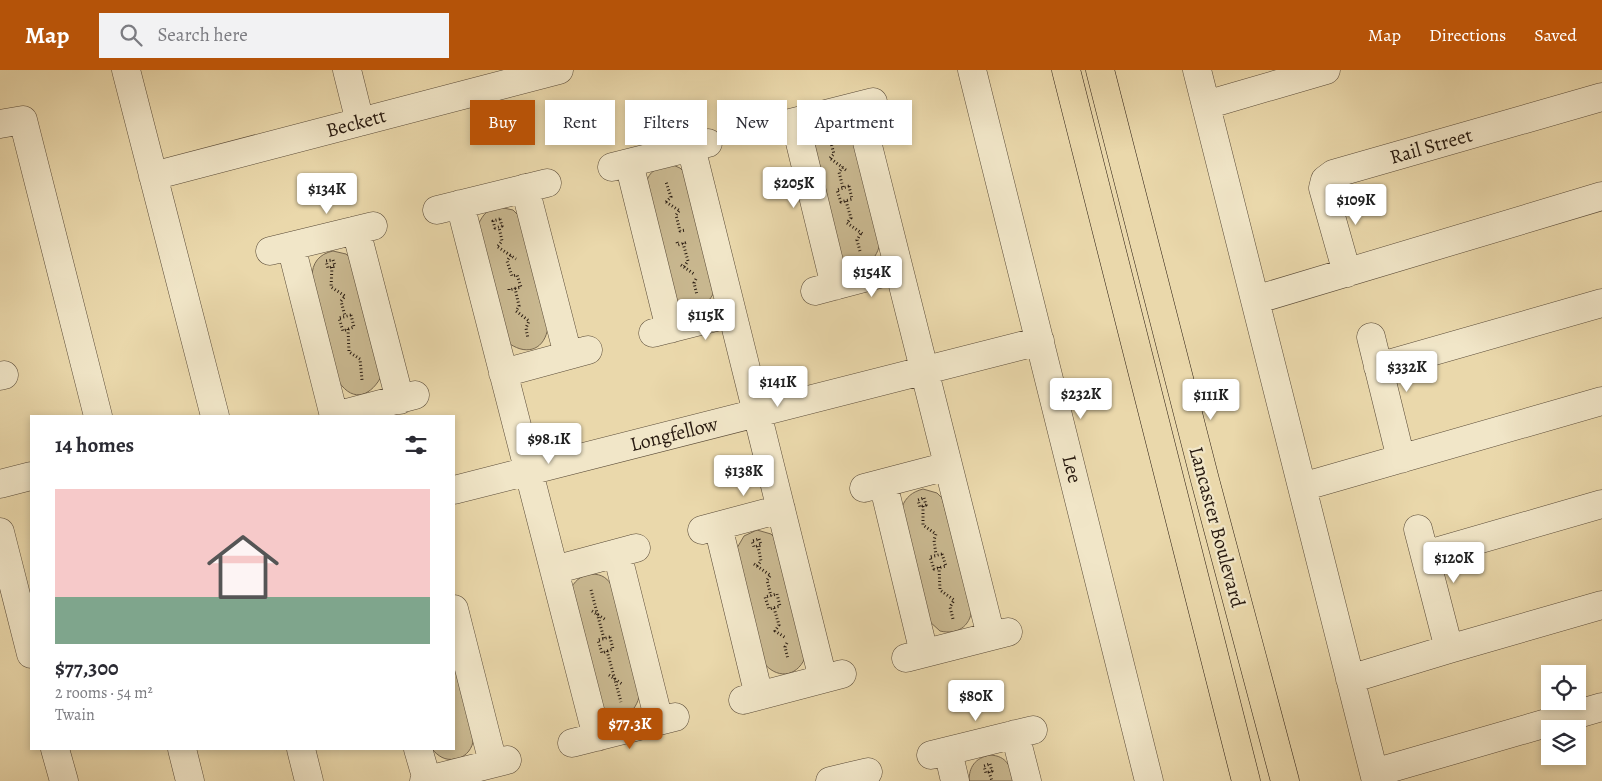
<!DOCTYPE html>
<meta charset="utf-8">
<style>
:root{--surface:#fff;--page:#f2f2f3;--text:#2b2b33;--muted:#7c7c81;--line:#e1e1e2;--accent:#b45309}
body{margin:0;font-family:Alegreya,serif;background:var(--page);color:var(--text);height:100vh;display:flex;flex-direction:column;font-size:19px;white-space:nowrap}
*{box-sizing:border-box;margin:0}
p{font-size:16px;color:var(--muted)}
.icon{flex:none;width:28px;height:28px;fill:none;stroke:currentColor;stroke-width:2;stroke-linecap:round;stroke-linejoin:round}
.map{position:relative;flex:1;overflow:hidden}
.details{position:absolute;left:30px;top:345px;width:425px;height:335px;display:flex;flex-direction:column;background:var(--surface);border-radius:0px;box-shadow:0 2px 8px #0003}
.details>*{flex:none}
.hud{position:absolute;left:470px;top:30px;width:475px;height:45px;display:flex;gap:10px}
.tools{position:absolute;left:1541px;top:595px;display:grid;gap:10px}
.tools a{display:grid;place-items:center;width:45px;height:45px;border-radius:0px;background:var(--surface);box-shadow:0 2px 8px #0003;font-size:25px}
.price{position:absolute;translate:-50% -42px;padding:0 11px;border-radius:5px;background:#fff;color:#222;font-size:16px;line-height:32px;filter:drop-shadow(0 1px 2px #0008)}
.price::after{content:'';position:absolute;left:50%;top:30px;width:15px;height:11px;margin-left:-8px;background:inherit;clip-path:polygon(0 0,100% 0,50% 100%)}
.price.selected{background:var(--accent);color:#fff}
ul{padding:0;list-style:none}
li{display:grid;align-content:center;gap:10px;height:265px;padding:0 25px}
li+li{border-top:1px solid var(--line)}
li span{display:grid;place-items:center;height:155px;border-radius:0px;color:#555}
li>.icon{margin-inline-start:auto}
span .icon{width:90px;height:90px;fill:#fffc;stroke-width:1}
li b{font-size:21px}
h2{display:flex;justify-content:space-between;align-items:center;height:60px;padding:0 25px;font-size:21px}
.tag{padding:0 18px;border-radius:0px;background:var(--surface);box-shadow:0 2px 8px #0003;font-size:18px;line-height:45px}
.tag.selected{background:var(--accent);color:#fff}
header{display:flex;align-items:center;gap:30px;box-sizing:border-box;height:70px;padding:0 25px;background:var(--accent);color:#fff}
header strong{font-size:24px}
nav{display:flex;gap:28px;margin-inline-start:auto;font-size:18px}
.search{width:350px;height:45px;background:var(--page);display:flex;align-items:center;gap:12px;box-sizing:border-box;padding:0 18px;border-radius:0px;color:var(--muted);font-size:19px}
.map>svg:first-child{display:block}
</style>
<header>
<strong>Map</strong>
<div class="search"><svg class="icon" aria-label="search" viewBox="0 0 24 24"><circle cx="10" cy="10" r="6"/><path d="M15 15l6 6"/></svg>Search here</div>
<nav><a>Map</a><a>Directions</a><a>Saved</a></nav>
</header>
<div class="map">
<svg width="1602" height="711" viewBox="0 0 1602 711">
<rect width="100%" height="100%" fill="#ead8ab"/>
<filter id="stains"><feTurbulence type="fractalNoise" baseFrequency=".004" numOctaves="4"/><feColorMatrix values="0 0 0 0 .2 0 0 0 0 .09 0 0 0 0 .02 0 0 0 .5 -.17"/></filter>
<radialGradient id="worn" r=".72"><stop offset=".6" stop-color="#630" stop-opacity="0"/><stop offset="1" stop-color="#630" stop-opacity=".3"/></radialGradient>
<!-- green -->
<path fill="#c9b890" stroke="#786850" d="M838 54 845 57 853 68 880 173C876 194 859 203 841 191L810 71C816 56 824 57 838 54Z
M673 95 680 98 685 103 714 222C707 238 692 242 677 232L646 113C651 97 659 99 673 95Z
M499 137 513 140 518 145 548 257C545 279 528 286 510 274L478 155C483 144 488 139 499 137Z
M333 181 346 184 352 189 382 305C372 325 354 334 339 312L312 207C312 193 319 184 333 181Z
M923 419 937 423 942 428 972 539C970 557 957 565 940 561L929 551 902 437C906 427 912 422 923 419Z
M757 460 771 464 776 469 805 588C796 608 776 609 763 592L737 478 744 466Z
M591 504C602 504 608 508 613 518L640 623C636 645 620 653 601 641L570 521C574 511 580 506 591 504Z
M454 585C458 601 476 659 473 672 471 681 464 688 455 689 445 691 438 686 432 679H454Z
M990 685C1007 686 1010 696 1015 711H969C969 697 975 688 990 685Z"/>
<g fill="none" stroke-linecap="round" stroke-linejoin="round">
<!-- minor casing -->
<g stroke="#584936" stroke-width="29">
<path id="minor" d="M126 0 215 346
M347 0 360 52
M972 0 1149 711
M1197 0 1376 711
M1206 35 1326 0
M858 36 991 566
M795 52 835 216
M0 54 23 50 98 346
M774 57 873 32
M691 77 823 609
M629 93 670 259
M612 97 708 73
M153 106 559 0
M525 118 568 285
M460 134 597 667
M437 140 547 113
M356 160 400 330
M291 176 334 346
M270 181 373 156
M1347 203 1323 118 1325 110 1333 104 1602 27
M815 221 898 199
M1255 230 1602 126
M653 263 732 243
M1371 267 1401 389
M1378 297 1602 233
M503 303 588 280
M0 306 4 305
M335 346 415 325
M883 413 924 583
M0 414 31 406
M1302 417 1602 331
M864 418 948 396
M454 420 1040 271
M718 456 759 626
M1418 459 1449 579
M702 460 781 439
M0 462 31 584
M617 483 659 651
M1425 485 1602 434
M554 500 636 478
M454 539 493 693
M906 588 1008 562
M1350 609 1449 579 1602 535
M743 630 842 604
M1015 664 1027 711
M572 673 675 647
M55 679 64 711
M182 679 190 711
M301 679 309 711
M418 679 427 710
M948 681 955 711
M931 685 1033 660
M1374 703 1602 637
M424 711 507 690
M830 711 868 702"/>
</g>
<!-- major casing -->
<g stroke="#27190f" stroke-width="29">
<path id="major" d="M1066 0 1246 711
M1100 0 1205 410 1285 711"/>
</g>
<!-- path -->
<path stroke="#27190f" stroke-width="3" stroke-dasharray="1 2.5" stroke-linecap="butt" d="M830 88 834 84 830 69
M831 89 846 100
M843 97 839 102 843 118
M849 116 852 129 841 132 837 120Z
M846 131 851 148 847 153
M666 132 680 141
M666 132 671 127 666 112
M679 141 676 145 680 161 686 160
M500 149 502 156 495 158 493 151Z
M847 153 863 164
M677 172 678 175 688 172
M683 173 688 191 684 197
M498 176 502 171 499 157
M498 177 516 189
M860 181 857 170 861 163
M333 190 335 196 328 198 326 191Z
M681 195 694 204
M332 197 331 217 345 226 341 231 345 246
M696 209 694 213 697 225
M515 218 519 236 516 241 529 251 526 258 528 269
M509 219V220L521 217 517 205 512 206 507 191 511 185
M351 245 354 257 343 261 339 248Z
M348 259 349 282 360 289 362 310
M924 428 926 435 920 437 918 430Z
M923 436V455L936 464 934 470 936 485
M759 469 761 475 754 477 752 471Z
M942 484 946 496 934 499 930 487Z
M754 494 770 505
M757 496 761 491 758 476
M939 497 940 520 954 530 950 537 953 549
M770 506 767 510 771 526
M591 520 604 569
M777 524 780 536 769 539 765 527Z
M774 538 779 555 775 561 786 568
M592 541 606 550
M610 567 613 579 602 583 598 570Z
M787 573 785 577 788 589
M607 581 621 632
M609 605 622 614
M990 694 992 701 986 703 984 696Z
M989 702 992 711"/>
<!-- minor -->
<use href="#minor" stroke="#f1e6c8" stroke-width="28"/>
<!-- major -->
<use href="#major" stroke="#ead8ab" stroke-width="28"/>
</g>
<g text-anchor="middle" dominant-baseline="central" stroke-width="4.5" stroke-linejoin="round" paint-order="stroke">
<!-- street labels -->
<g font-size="20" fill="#27190f" stroke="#f1e6c8">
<text transform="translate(356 53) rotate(-15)">Beckett</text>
<text transform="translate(1431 76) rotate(-16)">Rail Street</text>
<text transform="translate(674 364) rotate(-14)">Longfellow</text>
<text transform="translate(1072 399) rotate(76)">Lee</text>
<text transform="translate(1217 457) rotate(75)">Lancaster Boulevard</text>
</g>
</g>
<rect width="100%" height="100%" filter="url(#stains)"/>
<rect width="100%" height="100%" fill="url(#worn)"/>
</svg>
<div class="tools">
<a><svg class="icon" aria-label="locate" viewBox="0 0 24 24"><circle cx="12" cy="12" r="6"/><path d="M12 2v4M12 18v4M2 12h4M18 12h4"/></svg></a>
<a><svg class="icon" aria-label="layers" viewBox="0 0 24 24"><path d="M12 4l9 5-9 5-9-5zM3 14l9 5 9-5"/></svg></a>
</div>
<b class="price" style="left:794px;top:139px">$205K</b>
<b class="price" style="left:327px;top:145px">$134K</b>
<b class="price" style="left:1356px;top:156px">$109K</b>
<b class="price" style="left:872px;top:228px">$154K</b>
<b class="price" style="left:706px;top:271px">$115K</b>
<b class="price" style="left:1407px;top:323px">$332K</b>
<b class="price" style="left:778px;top:338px">$141K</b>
<b class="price" style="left:1081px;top:350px">$232K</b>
<b class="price" style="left:1211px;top:351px">$111K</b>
<b class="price" style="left:549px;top:395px">$98.1K</b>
<b class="price" style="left:744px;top:427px">$138K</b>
<b class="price" style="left:1454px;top:514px">$120K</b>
<b class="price" style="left:976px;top:652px">$80K</b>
<b class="price selected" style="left:630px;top:680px">$77.3K</b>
<div class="hud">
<a class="tag selected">Buy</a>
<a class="tag">Rent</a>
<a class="tag">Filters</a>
<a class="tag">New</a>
<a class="tag">Apartment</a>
</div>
<section class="details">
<h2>14 homes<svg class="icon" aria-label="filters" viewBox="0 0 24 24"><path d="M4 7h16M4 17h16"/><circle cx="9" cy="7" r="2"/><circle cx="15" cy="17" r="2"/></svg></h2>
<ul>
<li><span style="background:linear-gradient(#f6c9c9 70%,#7fa58c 0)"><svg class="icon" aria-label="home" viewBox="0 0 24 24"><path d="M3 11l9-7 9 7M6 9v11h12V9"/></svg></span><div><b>$77,300</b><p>2 rooms · 54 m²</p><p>Twain</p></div></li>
</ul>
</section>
</div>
